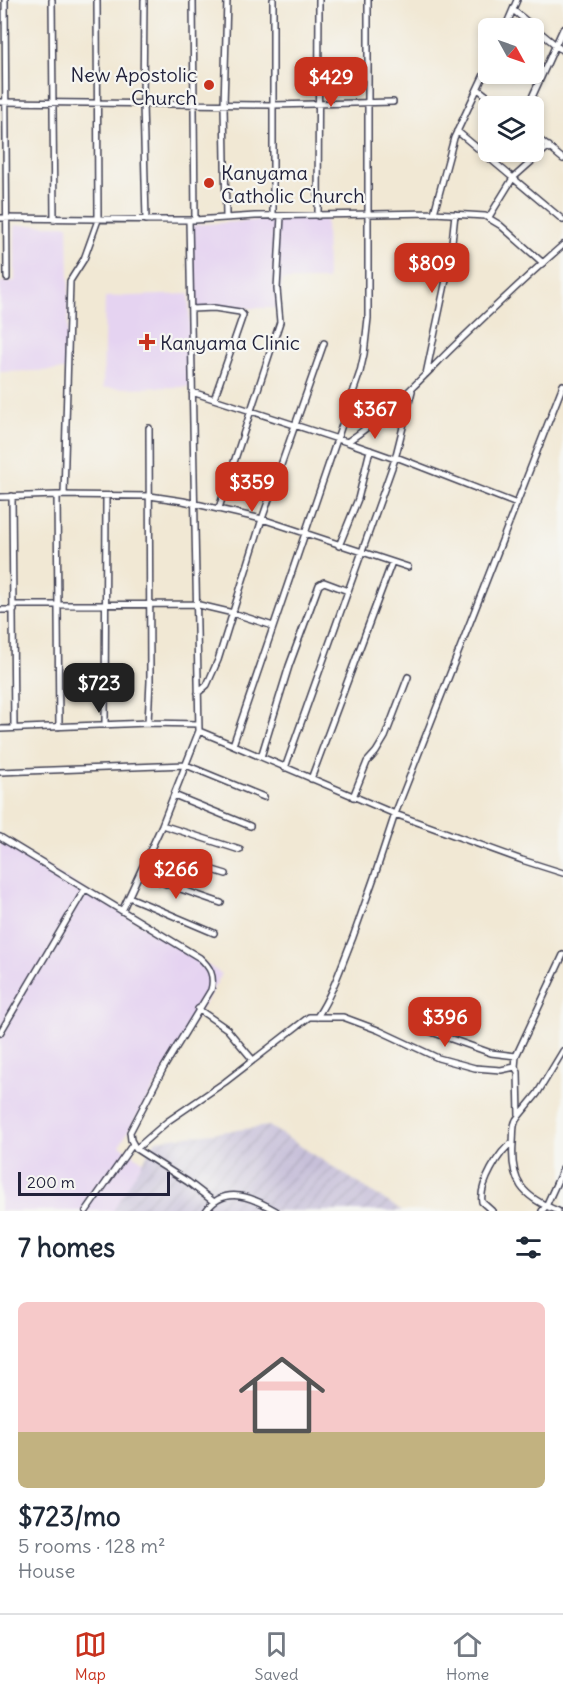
<!DOCTYPE html>
<meta charset="utf-8">
<style>
:root{--surface:#fff;--page:#f2f2f3;--text:#1f2937;--muted:#747a83;--line:#e0e1e3;--accent:#c8321e}
body{margin:0;font-family:Delius,sans-serif;background:var(--page);color:var(--text);height:100vh;display:flex;flex-direction:column;font-size:22px;white-space:nowrap}
*{box-sizing:border-box;margin:0}
p{font-size:20px;color:var(--muted)}
.icon{flex:none;width:33px;height:33px;fill:none;stroke:currentColor;stroke-width:2;stroke-linecap:round;stroke-linejoin:round}
.map{position:relative;height:1211px;overflow:hidden}
.sheet{display:flex;flex-direction:column;background:var(--surface);flex:1}
.sheet>*{flex:none}
.needle{width:39px;rotate:130deg}
.fabs{position:absolute;left:478px;top:18px;display:grid;gap:12px}
.fabs a{display:grid;place-items:center;width:66px;height:66px;border-radius:9px;background:var(--surface);box-shadow:0 3px 9px #0003;font-size:30px}
.scale{position:absolute;left:18px;bottom:15px;width:152px;box-sizing:border-box;padding-left:6px;border:3px solid #22223b;border-top:0;font-size:16px;line-height:21px;white-space:nowrap;color:#22223b;-webkit-text-stroke:4px #f6f6f2;paint-order:stroke}
.price{position:absolute;translate:-50% -51px;padding:0 14px;border-radius:12px;background:var(--accent);color:#fff;font-size:20px;line-height:39px;filter:drop-shadow(0 2px 3px #0008)}
.price::after{content:'';position:absolute;left:50%;top:36px;width:18px;height:14px;margin-left:-9px;background:inherit;clip-path:polygon(0 0,100% 0,50% 100%)}
.price.current{background:#222;color:#fff}
ul{padding:0;list-style:none}
li{display:grid;align-content:center;gap:12px;height:318px;padding:0 18px}
li span{display:grid;place-items:center;height:186px;border-radius:9px;color:#555}
li>.icon{margin-inline-start:auto}
span .icon{width:108px;height:108px;fill:#fffc;stroke-width:1}
li b{font-size:26px}
h2{display:flex;justify-content:space-between;align-items:center;height:72px;padding:0 18px;font-size:26px}
.dock{display:flex;justify-content:space-around;align-items:center;height:84px;border-top:2px solid var(--line);background:var(--surface);font-size:16px;color:var(--muted)}
.dock a{display:grid;justify-items:center;gap:3px}
.dock .current{color:var(--accent)}
.map>svg:first-child{display:block}
</style>
<div class="map">
<svg width="563" height="1211" viewBox="0 0 563 1211">
<defs>
<pattern id="industrial-furrows" width="10" height="10" patternUnits="userSpaceOnUse" patternTransform="scale(1.5)"><rect width="10" height="10" fill="#c7c0d9"/><path d="M-1 1l2-2M0 10L10 0M9 11l2-2" fill="none" stroke="#aba5bb"/></pattern>
</defs>
<rect width="100%" height="100%" fill="#f6f6f2"/>
<filter id="ink" filterUnits="userSpaceOnUse"><feTurbulence type="fractalNoise" baseFrequency=".0167" numOctaves="2"/><feDisplacementMap in="SourceGraphic" scale="12" xChannelSelector="R" yChannelSelector="G"/><feConvolveMatrix kernelMatrix="1 2 1 2 8 2 1 2 1" color-interpolation-filters="sRGB"/></filter>
<filter id="wash" filterUnits="userSpaceOnUse"><feTurbulence type="fractalNoise" baseFrequency=".008" numOctaves="4" result="noise"/><feDisplacementMap in="SourceGraphic" scale="24" xChannelSelector="R" yChannelSelector="G"/><feGaussianBlur stdDeviation="1.35" result="paint"/><feColorMatrix in="noise" values="0 0 0 0 0 0 0 0 0 0 0 0 0 0 0 0 0 1.4 0 .05"/><feComposite in="paint" operator="in"/></filter>
<g filter="url(#wash)">
<rect width="100%" height="100%" fill="#f1e8d4"/>
<!-- built -->
<path fill="#e5d3f1" d="M326 215 327 280H282L279 308H193L192 225Z
M15 225H68L69 281 66 370 0 372V282L15 281Z
M189 294 191 387 103 388 105 297Z
M0 838 222 974 120 1145 144 1162 115 1211H0Z"/>
<!-- industrial -->
<path fill="url(#industrial-furrows)" d="M269 1126 402 1211H113L156 1140Z"/>
</g>
<g filter="url(#ink)">
<g fill="none" stroke-linecap="round" stroke-linejoin="round">
<!-- minor casing -->
<g stroke="#414052" stroke-width="8">
<path id="minor" d="M5 0 7 278
M52 0 54 220
M144 0 143 103 146 220
M193 0 195 220
M273 0V217
M368 0V318L364 354 360 372 233 745 395 814 522 860 563 873
M513 10 563 51
M505 28 517 0
M478 89 500 106
M0 102 274 105 393 102
M528 106 563 29
M457 131 563 220
M534 135 563 159
M434 213 454 138 489 64
M318 216 319 0
M226 217 224 105 227 0
M489 217 513 178 549 146
M0 218 195 220 255 216 434 213 485 216 500 225 543 263
M189 220 199 731 233 745
M191 309 214 308 240 312 243 315 214 399
M426 374 450 261 455 214
M192 392 347 442C386 416 417 383 449 351 486 315 524 279 563 245
M347 442 395 459
M396 457 517 504
M57 495 59 727
M64 495 70 281 84 259 98 220 97 0
M12 496 14 728
M0 497 57 495 150 496 183 501 262 519 408 567
M219 508 280 322 277 289 281 216
M339 546 358 499 370 450
M14 605 195 604 233 613 273 626
M0 610H14
M198 693 207 685 218 660 262 519 324 343
M148 723 150 681 149 428
M105 725 106 496
M0 729 148 723 198 724
M261 757 289 666 319 585 324 582 348 591
M285 768 395 459 412 391
M0 772 186 765 264 797
M311 779 392 562
M174 795 250 826
M353 797 367 762 376 752 385 737 408 677
M162 825 240 850
M0 837 200 958C210 967 215 976 211 990L163 1069 130 1132 131 1140 136 1149 188 1182 214 1202
M150 851 226 874
M140 875 221 903
M129 897 214 933
M122 911 162 825 199 731
M198 1009 227 1029 253 1060
M317 1017C333 993 342 964 353 937 368 896 382 855 395 814L563 385
M420 1028 491 1053 516 1056
M0 1033 85 889
M519 1116 537 1094 563 1051
M136 1149 168 1121 225 1082 309 1017H343L378 1030 438 1058 475 1068 501 1070 515 1067
M86 1211 133 1144
M206 1211C225 1184 254 1198 276 1211
M492 1211 482 1202C479 1185 499 1151 513 1142
M542 1211 546 1206 563 1169
M558 1211C522 1197 510 1181 513 1143 514 1132 512 1123 519 1116L518 1072 515 1067 516 1056 563 955"/>
</g>
<!-- minor -->
<use href="#minor" stroke="#fff" stroke-width="5"/>
</g>
</g>
<!-- markers -->
<g fill="#c8321e" stroke="#f6f6f2" stroke-width="2">
<circle cx="209" cy="85" r="6"/>
<circle cx="209" cy="183" r="6"/>
<path d="M144 333h6v6h6v6h-6v6h-6v-6h-6v-6h6z"/>
</g>
<g text-anchor="middle" dominant-baseline="central" stroke-width="4.5" stroke-linejoin="round" paint-order="stroke">
<!-- poi labels -->
<g font-size="20" fill="#22223b" stroke="#f6f6f2" text-anchor="start">
<text x="197" y="74" text-anchor="end">New Apostolic<tspan x="197" dy="23">Church</tspan></text>
<text x="221" y="172">Kanyama<tspan x="221" dy="23">Catholic Church</tspan></text>
<text x="160" y="342">Kanyama Clinic</text>
</g>
</g>
</svg>
<div class="fabs">
<a><svg class="needle" viewBox="-14 -14 28 28"><path d="M0-13l5 13h-10z" fill="#e53935"/><path d="M0 13l5-13h-10z" fill="#747a83"/></svg></a>
<a><svg class="icon" aria-label="layers" viewBox="0 0 24 24"><path d="M12 4l9 5-9 5-9-5zM3 14l9 5 9-5"/></svg></a>
</div>
<div class="scale">200 m</div>
<b class="price" style="left:331px;top:108px">$429</b>
<b class="price" style="left:432px;top:294px">$809</b>
<b class="price" style="left:375px;top:440px">$367</b>
<b class="price" style="left:252px;top:513px">$359</b>
<b class="price current" style="left:99px;top:714px">$723</b>
<b class="price" style="left:176px;top:900px">$266</b>
<b class="price" style="left:445px;top:1048px">$396</b>
</div>
<section class="sheet">
<h2>7 homes<svg class="icon" aria-label="filters" viewBox="0 0 24 24"><path d="M4 7h16M4 17h16"/><circle cx="9" cy="7" r="2"/><circle cx="15" cy="17" r="2"/></svg></h2>
<ul>
<li><span style="background:linear-gradient(#f6c9c9 70%,#c2b280 0)"><svg class="icon" aria-label="home" viewBox="0 0 24 24"><path d="M3 11l9-7 9 7M6 9v11h12V9"/></svg></span><div><b>$723/mo</b><p>5 rooms · 128 m²</p><p>House</p></div></li>
</ul>
</section>
<nav class="dock">
<a class="current"><svg class="icon" aria-label="map" viewBox="0 0 24 24"><path d="M3 6l6-2 6 2 6-2v14l-6 2-6-2-6 2zM9 4v14M15 6v14"/></svg>Map</a>
<a><svg class="icon" aria-label="saved" viewBox="0 0 24 24"><path d="M7 4h10v16l-5-4-5 4z"/></svg>Saved</a>
<a><svg class="icon" aria-label="home" viewBox="0 0 24 24"><path d="M3 11l9-7 9 7M6 9v11h12V9"/></svg>Home</a>
</nav>
